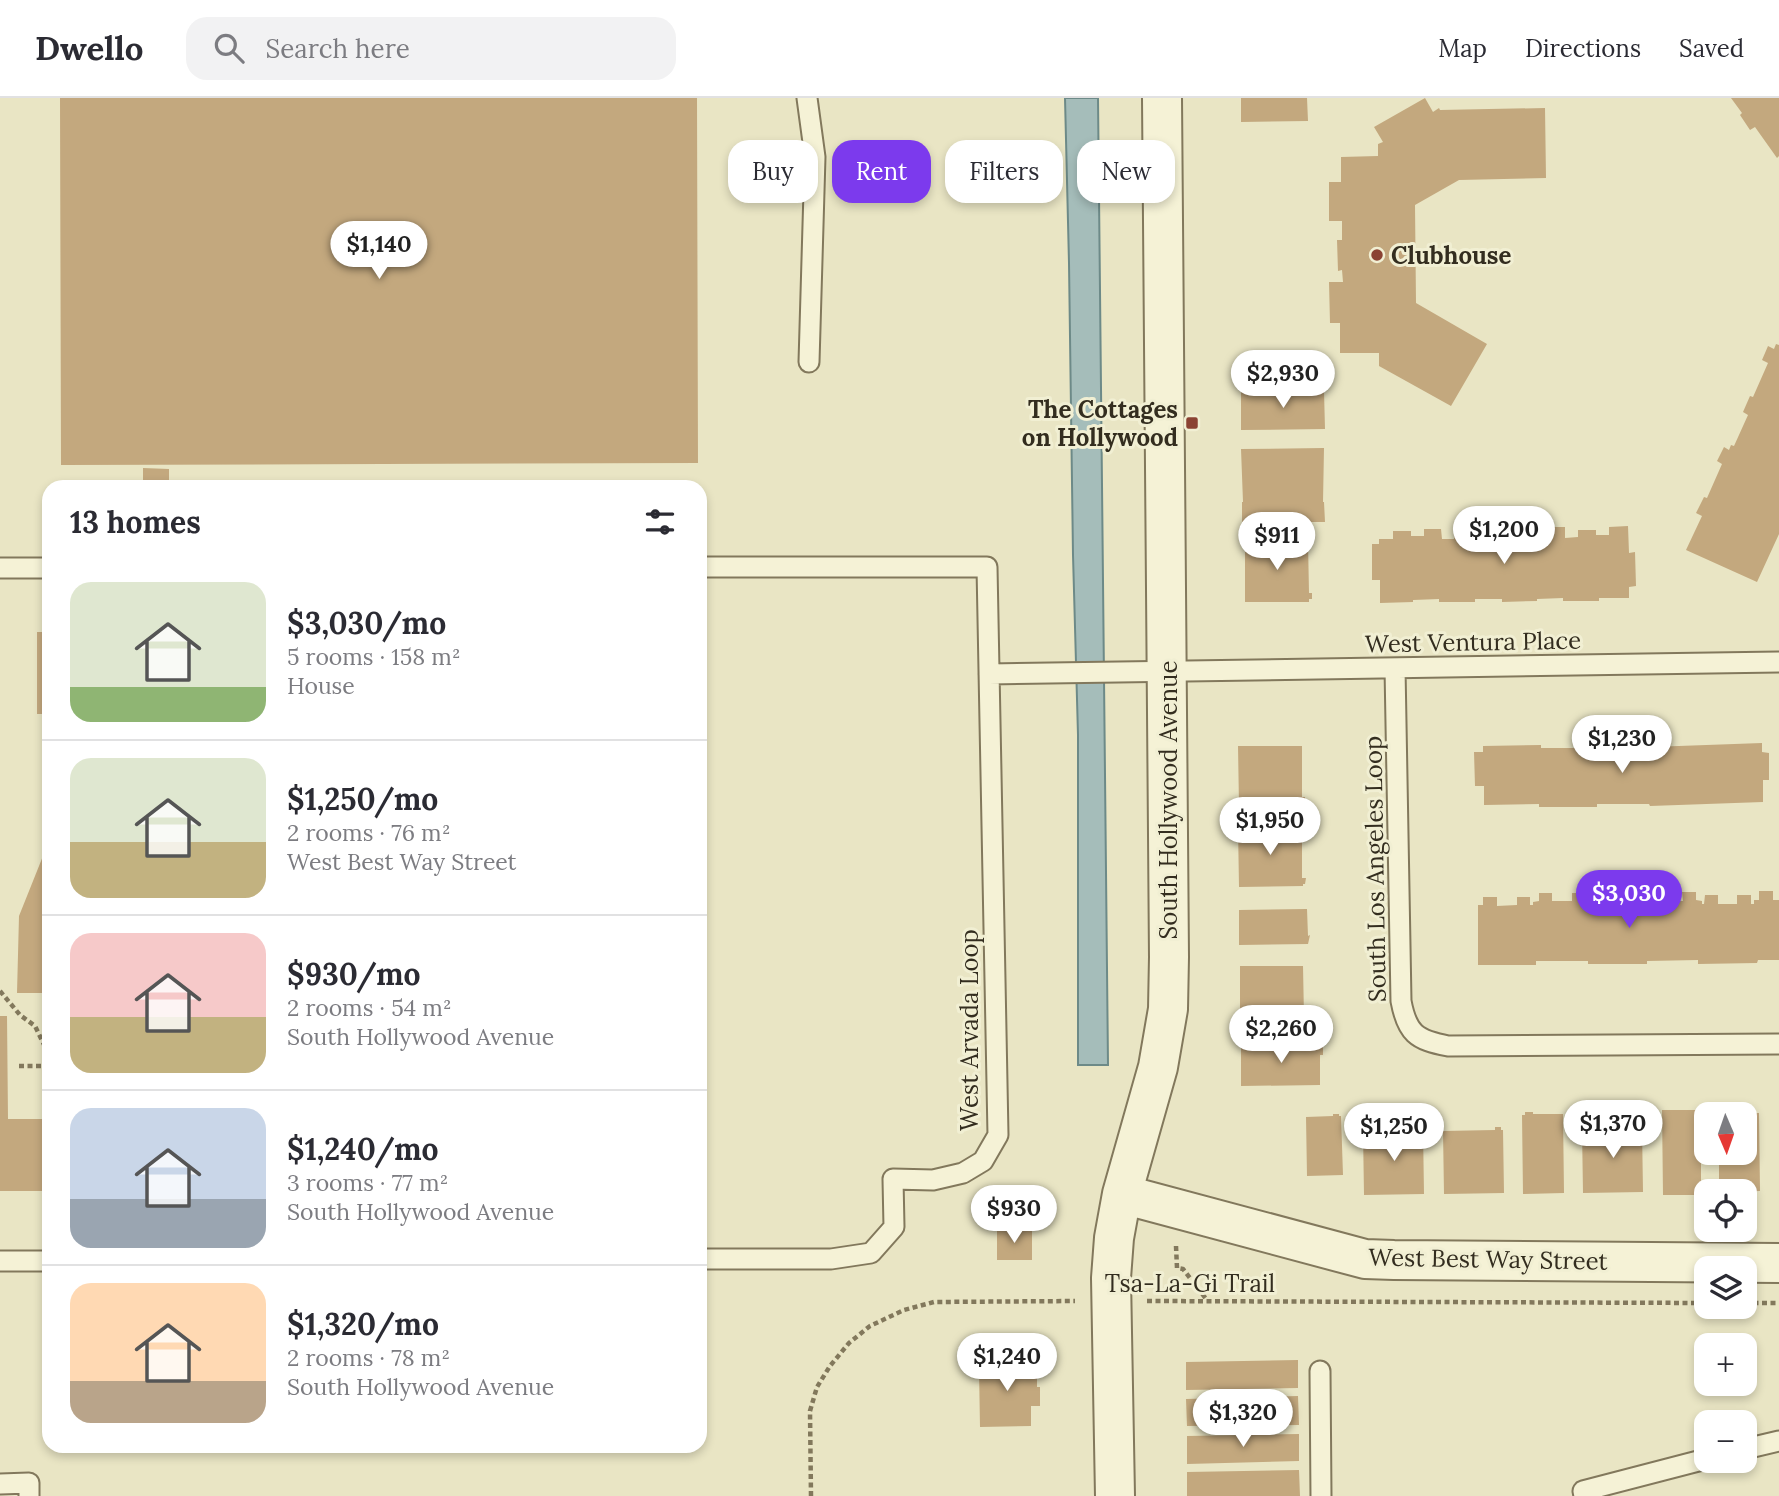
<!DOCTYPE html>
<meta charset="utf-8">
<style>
:root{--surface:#fff;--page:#f2f2f3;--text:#2b2b33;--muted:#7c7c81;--line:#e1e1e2;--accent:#7c3aed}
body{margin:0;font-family:Lora,serif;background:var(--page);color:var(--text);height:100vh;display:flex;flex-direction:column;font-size:26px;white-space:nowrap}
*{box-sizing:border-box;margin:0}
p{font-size:23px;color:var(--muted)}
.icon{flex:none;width:38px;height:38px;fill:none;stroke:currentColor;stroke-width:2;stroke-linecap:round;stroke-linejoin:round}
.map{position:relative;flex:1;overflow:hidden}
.details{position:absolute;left:42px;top:382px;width:665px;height:973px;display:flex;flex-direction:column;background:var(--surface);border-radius:21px;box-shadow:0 4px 10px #0003}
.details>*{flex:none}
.hud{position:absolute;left:728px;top:42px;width:665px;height:63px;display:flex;gap:14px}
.needle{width:46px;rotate:178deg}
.buttons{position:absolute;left:1694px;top:1004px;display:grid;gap:14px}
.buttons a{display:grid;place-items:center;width:63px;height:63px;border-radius:14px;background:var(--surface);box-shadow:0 4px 10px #0003;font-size:35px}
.price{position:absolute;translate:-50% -60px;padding:0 16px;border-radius:24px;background:#fff;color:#222;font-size:23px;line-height:46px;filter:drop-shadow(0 2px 4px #0008)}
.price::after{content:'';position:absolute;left:50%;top:42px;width:21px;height:16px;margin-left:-10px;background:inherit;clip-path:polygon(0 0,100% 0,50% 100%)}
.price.active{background:var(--accent);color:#fff}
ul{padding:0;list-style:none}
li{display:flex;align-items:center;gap:21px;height:175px;padding:0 28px}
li+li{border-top:2px solid var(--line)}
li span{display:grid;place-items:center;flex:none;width:196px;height:140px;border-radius:21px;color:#555}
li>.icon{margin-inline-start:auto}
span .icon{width:84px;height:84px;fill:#fffc;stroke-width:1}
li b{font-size:30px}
h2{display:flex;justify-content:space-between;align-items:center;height:84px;padding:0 28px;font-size:30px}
.tag{padding:0 24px;border-radius:21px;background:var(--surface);box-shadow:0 4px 10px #0003;font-size:24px;line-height:63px}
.tag.active{background:var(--accent);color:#fff}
header{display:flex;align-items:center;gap:42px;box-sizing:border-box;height:98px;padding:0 35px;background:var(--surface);border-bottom:2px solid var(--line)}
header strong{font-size:33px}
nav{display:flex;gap:38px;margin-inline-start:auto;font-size:24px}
.search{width:490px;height:63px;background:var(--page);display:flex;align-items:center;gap:18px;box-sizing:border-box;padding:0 24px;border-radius:21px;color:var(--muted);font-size:26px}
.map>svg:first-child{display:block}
</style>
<header>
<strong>Dwello</strong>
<div class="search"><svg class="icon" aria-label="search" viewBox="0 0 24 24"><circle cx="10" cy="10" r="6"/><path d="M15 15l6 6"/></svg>Search here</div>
<nav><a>Map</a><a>Directions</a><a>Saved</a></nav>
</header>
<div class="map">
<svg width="1779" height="1398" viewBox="0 0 1779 1398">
<rect width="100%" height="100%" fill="#e9e5c4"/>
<!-- water -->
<path fill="#a5bdba" stroke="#6d8a88" stroke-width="2" d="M1065 0H1098L1108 967H1078V637L1073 457 1069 165Z"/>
<!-- building -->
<path fill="#c3a87e" d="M60 0H697L698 365 61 367Z
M1241 0H1307L1308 23 1241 24Z
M1425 0 1433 14 1439 10 1440 12 1545 10 1546 80 1459 82 1415 107 1416 205 1487 246 1451 308 1379 268V255H1340V225H1330L1329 184H1343L1342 172 1338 173 1337 142H1342V123H1329V84H1341V59L1378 58V46L1383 44 1374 29Z
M1731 0H1779V58L1777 60 1755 29 1750 32 1740 17 1742 15Z
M1776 246 1779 247V436L1757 484 1686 452 1702 418 1696 415 1704 399 1707 400 1722 366 1717 363 1724 349 1729 352 1731 347 1734 348 1748 317 1743 314 1750 298 1753 299 1768 265 1762 262 1768 248 1774 251Z
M1241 293H1324L1325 331 1241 332Z
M1324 350 1323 404H1324L1325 424H1242V404H1243L1241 351Z
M143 370 169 371V386L143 385Z
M1628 428 1629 455 1635 454 1636 488 1629 489V500H1599V503H1563V500L1537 501V503L1502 504V501H1475V504H1439V501L1413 502V504L1380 505V482H1372V446H1379V441H1393V433H1411V438H1424V431H1441L1442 441H1454L1455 432H1472V438H1485V430H1504V440H1517L1516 432H1534V437L1547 438V429H1565V440L1578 439V432H1596V437H1609V429Z
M1308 444 1309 495H1312V501H1309V504H1245V445Z
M37 534H49V616H37Z
M1762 645V654L1769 655V682H1763V704L1650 708 1649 706H1597V709H1539V706L1484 707V688H1475L1474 654H1483V648L1541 647V650H1593V646H1651V649Z
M1238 648H1302V699H1305V705L1302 706V708H1239Z
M1238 729H1302V780H1306L1305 786H1303V788L1239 789Z
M49 743V895H17L19 818Z
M1759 793H1773V802H1779V862H1758L1757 865 1698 866V862L1647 863V866H1588V863H1536V867H1478V807H1483V799H1497V808L1517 807V799H1530V807H1533V804L1539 803V795H1552V803H1572V795H1586V803H1591V807H1593L1594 798H1608L1607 806H1627V797L1641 798V806H1643V803H1649V794L1662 795 1663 803H1683L1682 794H1696V802L1702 803V806H1704L1705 797H1718V806H1737V797H1751V806H1754V802H1759Z
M1307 811 1308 838 1310 837 1308 846 1239 847V812Z
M1240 868H1303L1304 919H1307V925H1304V927L1240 928Z
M0 918H7L8 1021H49V1093H0Z
M1320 946V949H1323V957H1320V987L1241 988V947Z
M1662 1012H1701V1097H1663Z
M1525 1014H1533V1016H1563L1564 1095 1523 1096 1522 1017H1525Z
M1745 1015H1759L1760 1093 1719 1094V1055H1745Z
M1333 1016H1339V1018H1341L1343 1077 1307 1078 1306 1019 1333 1018Z
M1634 1027H1640V1030H1642L1643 1094 1583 1095 1582 1031 1634 1030Z
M1414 1029 1420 1030V1032H1423L1424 1096 1364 1097 1363 1033H1414Z
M1495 1029H1501V1032H1503L1504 1095 1444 1096 1443 1033 1495 1032Z
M997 1131 1032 1132V1162H997Z
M1016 1260 1017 1264H1022V1270L1037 1269V1289H1040V1308H1031V1328L980 1329 979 1271H981V1261Z
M1298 1262V1290L1186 1292V1264Z
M1298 1298 1299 1327 1187 1328 1186 1301Z
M1299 1336V1363L1187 1366V1338Z
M1299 1372 1300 1398H1187V1374Z"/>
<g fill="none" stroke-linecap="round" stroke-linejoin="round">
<!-- lane casing -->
<g stroke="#82785c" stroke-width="23">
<path id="lane" d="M807 0 815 59 809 264
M700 469H987L998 1037 983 1063 963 1075 933 1082 893 1081 894 1129 871 1155 831 1161H700
M0 470H49
M1395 570 1401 903C1407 935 1416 942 1448 948L1779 946
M989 576 1779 564
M0 1163H49
M1320 1273 1321 1398
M1745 1351 1779 1343
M0 1386 29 1385V1398
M1584 1398 1583 1393 1706 1361"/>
</g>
<!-- street casing -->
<g stroke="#82785c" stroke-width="42">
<path id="street" d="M1122 1096 1365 1161 1394 1162 1779 1165
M1115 1398 1111 1180 1114 1140 1122 1096 1158 969 1168 911 1169 859 1162 0"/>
</g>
<!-- path -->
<path stroke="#82785c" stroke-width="4.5" stroke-dasharray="5 3.5" stroke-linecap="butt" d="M0 893 20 917 35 928 49 957
M19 968H49
M1176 1148 1177 1170 1183 1171 1207 1202
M1147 1203 1706 1205
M1745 1205H1779
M811 1398 810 1313 817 1289 830 1268 849 1245 870 1228 904 1212 934 1204 1075 1203"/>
<!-- lane -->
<use href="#lane" stroke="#f5f2d6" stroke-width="19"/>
<!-- street -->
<use href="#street" stroke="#f5f2d6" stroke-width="38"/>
</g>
<!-- markers -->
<g fill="#8b4333" stroke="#f1efd3" stroke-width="2.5">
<circle cx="1377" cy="157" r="7"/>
<rect x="1185" y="318" width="14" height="14" rx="3.5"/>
</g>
<g text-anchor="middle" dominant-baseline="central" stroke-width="6" stroke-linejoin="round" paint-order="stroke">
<!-- poi labels -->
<g font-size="24" font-weight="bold" fill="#332d1f" stroke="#f1efd3" text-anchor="start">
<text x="1391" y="157">Clubhouse</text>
<text x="1178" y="311" text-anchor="end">The Cottages<tspan x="1178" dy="28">on Hollywood</tspan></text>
</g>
<!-- street labels -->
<g font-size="24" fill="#332d1f" stroke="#f1efd3">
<text transform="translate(1473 544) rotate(-1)">West Ventura Place</text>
<text transform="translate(1168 702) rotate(-90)">South Hollywood Avenue</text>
<text transform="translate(1375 771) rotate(-91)">South Los Angeles Loop</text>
<text transform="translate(969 932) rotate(-90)">West Arvada Loop</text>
<text transform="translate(1488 1161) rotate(1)">West Best Way Street</text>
<text x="1190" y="1185">Tsa-La-Gi Trail</text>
</g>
</g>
</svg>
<div class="buttons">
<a><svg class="needle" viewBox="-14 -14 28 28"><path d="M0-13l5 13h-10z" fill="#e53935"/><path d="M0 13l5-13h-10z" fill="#7c7c81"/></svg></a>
<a><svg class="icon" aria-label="locate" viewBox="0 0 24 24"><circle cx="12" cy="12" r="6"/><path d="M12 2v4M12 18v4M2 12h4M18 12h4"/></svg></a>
<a><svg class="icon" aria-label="layers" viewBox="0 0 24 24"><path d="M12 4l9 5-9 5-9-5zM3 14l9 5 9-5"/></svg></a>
<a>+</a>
<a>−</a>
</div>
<b class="price" style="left:379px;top:183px">$1,140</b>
<b class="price" style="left:1283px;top:312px">$2,930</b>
<b class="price" style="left:1504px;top:468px">$1,200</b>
<b class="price" style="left:1277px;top:474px">$911</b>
<b class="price" style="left:1622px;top:677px">$1,230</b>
<b class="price" style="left:1270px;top:759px">$1,950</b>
<b class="price active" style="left:1629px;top:832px">$3,030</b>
<b class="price" style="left:1281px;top:967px">$2,260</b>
<b class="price" style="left:1613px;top:1062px">$1,370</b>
<b class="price" style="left:1394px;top:1065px">$1,250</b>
<b class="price" style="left:1014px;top:1147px">$930</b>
<b class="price" style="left:1007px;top:1295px">$1,240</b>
<b class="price" style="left:1243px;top:1351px">$1,320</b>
<div class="hud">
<a class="tag">Buy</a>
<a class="tag active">Rent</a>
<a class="tag">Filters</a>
<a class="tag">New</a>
</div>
<section class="details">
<h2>13 homes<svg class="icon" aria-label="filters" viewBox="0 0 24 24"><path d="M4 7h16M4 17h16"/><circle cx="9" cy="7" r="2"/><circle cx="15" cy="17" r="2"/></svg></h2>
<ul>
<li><span style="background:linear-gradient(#dfe7d0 75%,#8fb573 0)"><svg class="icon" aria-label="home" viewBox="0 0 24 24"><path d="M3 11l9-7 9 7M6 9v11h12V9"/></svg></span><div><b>$3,030/mo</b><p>5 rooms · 158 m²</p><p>House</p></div></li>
<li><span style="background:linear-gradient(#dfe7d0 60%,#c2b280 0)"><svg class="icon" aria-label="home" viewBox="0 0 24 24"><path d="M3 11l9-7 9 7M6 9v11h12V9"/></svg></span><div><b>$1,250/mo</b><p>2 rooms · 76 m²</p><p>West Best Way Street</p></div></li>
<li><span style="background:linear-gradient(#f6c9c9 60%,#c2b280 0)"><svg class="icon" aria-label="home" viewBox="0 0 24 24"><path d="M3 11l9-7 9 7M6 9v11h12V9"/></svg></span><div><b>$930/mo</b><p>2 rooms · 54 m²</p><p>South Hollywood Avenue</p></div></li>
<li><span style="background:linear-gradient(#c9d6e8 65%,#9aa5b1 0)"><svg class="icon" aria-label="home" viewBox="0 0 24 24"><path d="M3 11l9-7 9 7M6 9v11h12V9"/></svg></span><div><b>$1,240/mo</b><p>3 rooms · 77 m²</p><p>South Hollywood Avenue</p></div></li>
<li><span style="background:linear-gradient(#ffd9b3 70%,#b9a48a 0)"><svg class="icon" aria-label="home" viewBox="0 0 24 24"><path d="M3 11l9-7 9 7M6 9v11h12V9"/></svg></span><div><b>$1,320/mo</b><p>2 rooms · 78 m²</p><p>South Hollywood Avenue</p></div></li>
</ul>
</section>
</div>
